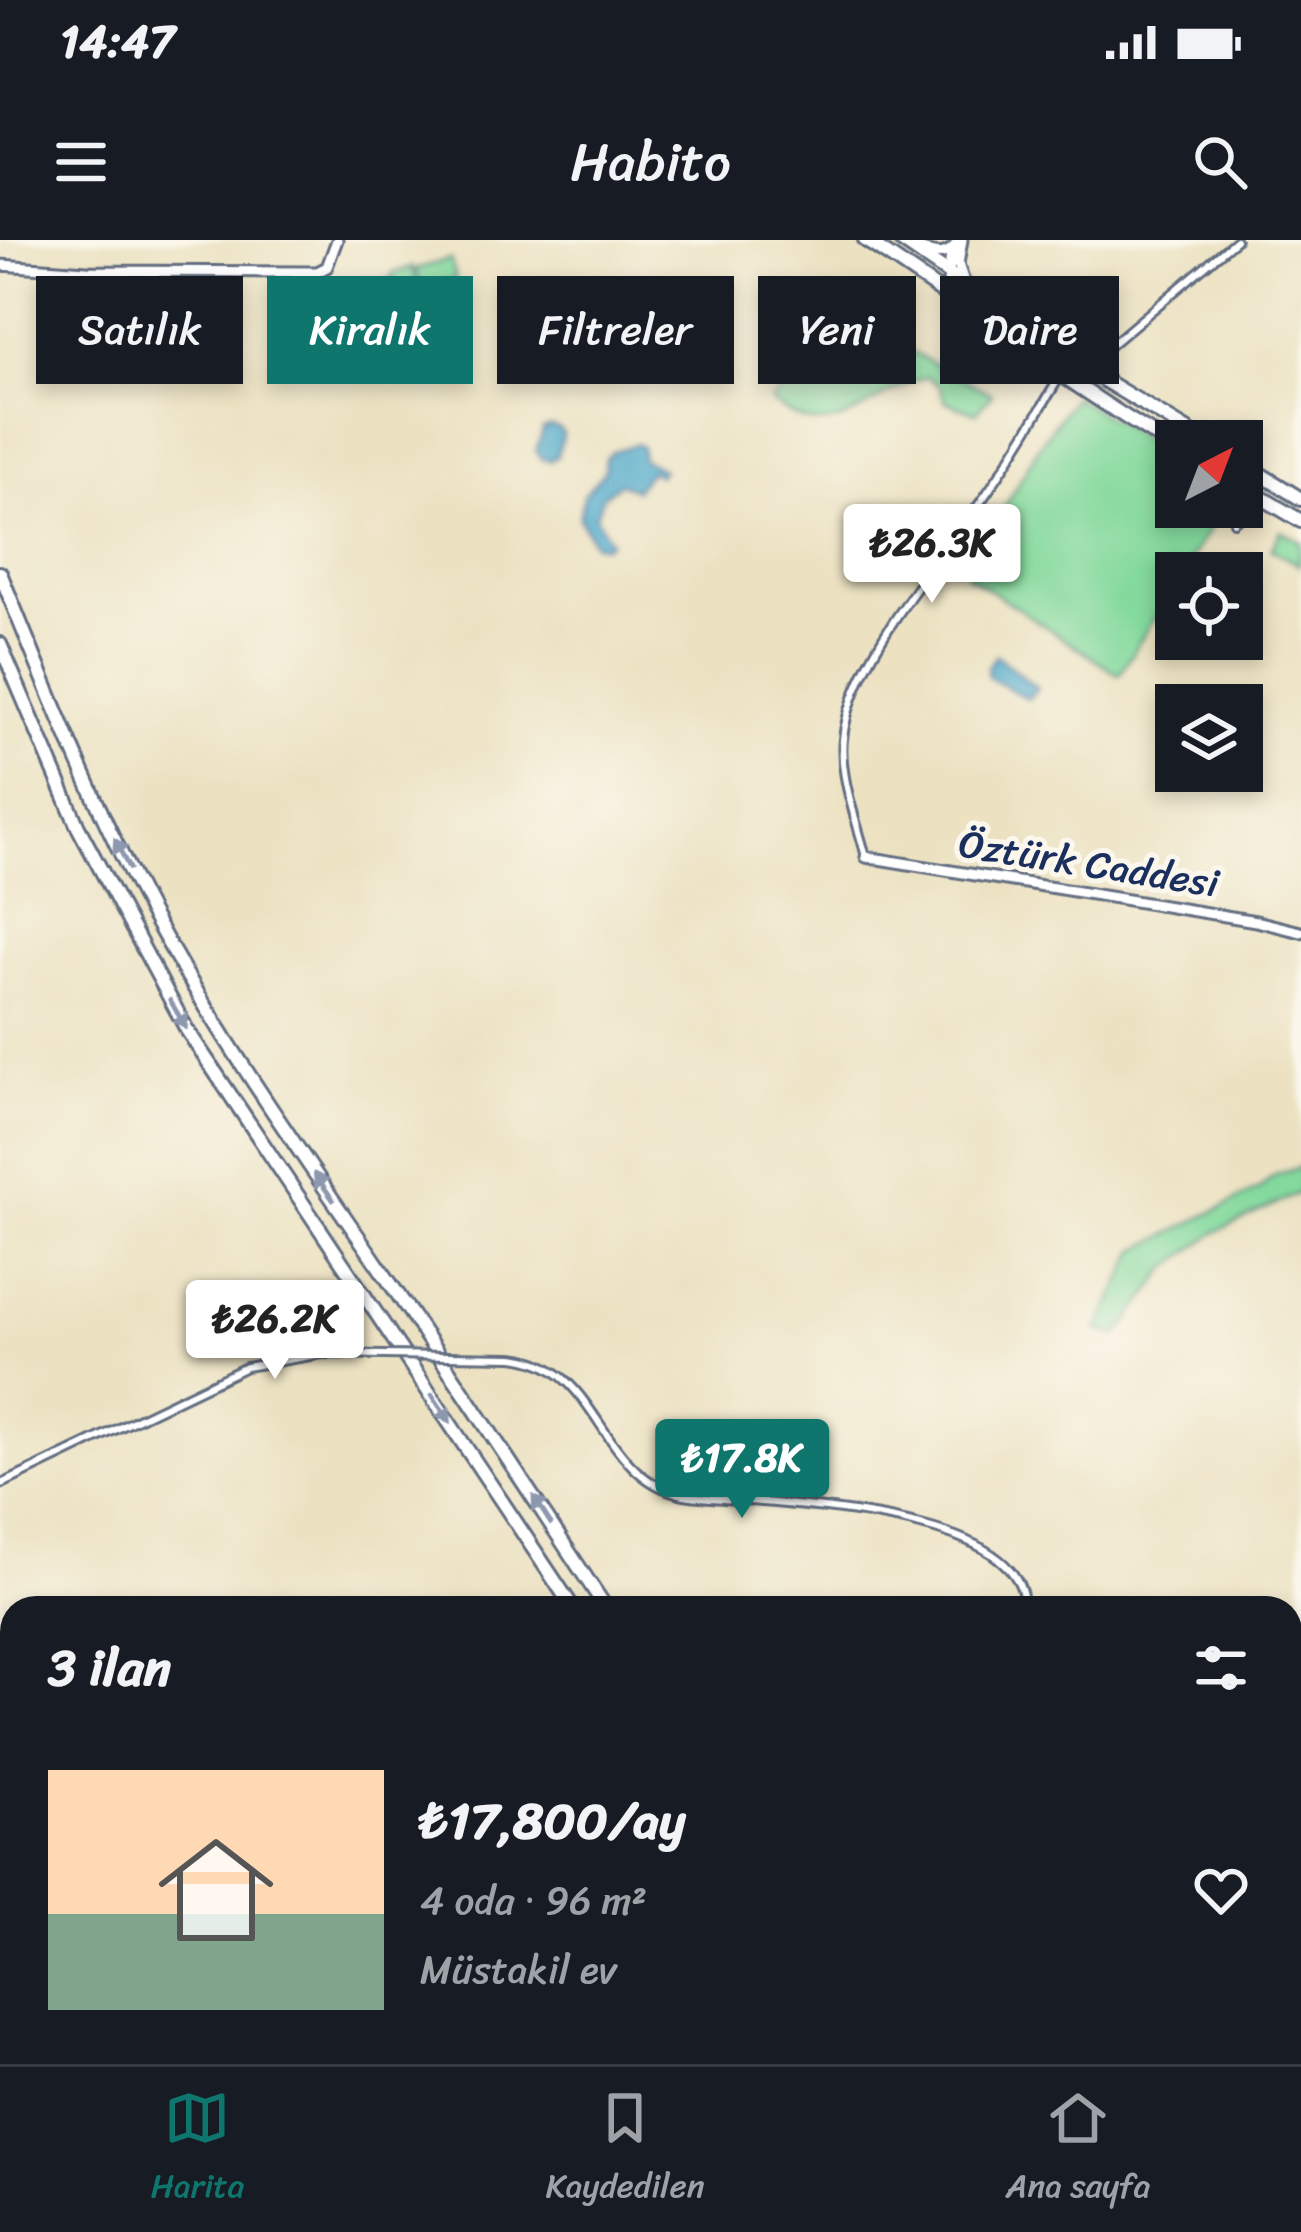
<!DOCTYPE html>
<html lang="tr">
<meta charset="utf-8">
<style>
:root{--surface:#171b24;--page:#20242c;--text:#f1f3f6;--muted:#9ea1a6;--line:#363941;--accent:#0f766e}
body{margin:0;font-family:Sriracha,sans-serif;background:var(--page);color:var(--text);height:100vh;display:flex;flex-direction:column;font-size:45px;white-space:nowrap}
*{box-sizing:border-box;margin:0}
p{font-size:39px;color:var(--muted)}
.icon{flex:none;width:66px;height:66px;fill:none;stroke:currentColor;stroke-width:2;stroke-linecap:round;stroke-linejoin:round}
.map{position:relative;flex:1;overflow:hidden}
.panel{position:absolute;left:0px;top:1356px;width:1302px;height:468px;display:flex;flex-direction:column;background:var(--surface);border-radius:36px 36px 0 0;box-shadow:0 6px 18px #0003}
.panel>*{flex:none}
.guide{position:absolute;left:36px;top:36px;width:1230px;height:108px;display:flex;gap:24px}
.needle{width:78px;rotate:42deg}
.buttons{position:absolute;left:1155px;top:180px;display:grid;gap:24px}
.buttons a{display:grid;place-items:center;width:108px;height:108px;border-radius:0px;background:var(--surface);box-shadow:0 6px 18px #0003;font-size:60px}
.price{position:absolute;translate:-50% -102px;padding:0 27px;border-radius:12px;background:#fff;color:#222;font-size:39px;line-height:78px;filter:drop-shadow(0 3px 6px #0008)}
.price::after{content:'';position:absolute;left:50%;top:72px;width:36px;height:27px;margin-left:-18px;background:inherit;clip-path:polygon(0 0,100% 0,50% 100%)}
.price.on{background:var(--accent);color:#fff}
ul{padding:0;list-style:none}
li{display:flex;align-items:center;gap:36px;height:300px;padding:0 48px}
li+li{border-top:3px solid var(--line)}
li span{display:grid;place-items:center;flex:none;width:336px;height:240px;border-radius:0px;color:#555}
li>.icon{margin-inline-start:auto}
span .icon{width:144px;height:144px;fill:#fffc;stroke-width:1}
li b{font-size:51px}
h2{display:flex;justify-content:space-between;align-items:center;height:144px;padding:0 48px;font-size:51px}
.pill{padding:0 42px;border-radius:0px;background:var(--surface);box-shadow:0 6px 18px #0003;font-size:42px;line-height:108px}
.pill.on{background:var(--accent);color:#fff}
.status{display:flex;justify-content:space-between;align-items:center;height:84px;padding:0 60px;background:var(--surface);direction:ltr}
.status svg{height:33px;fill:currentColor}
header{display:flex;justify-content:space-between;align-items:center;height:156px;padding:0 48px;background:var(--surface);font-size:54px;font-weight:600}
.menu{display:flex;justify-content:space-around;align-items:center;height:168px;border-top:3px solid var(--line);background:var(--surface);font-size:33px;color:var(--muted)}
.menu a{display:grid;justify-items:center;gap:6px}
.menu .on{color:var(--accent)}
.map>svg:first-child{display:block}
</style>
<div class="status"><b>14:47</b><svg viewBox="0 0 49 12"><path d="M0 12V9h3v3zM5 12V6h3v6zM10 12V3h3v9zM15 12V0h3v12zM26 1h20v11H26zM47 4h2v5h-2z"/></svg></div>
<header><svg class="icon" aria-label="menu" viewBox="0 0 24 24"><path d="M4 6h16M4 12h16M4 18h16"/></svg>Habito<svg class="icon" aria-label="search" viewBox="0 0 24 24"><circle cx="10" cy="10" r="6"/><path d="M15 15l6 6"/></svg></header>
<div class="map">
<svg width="1301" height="1824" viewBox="0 0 1301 1824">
<rect width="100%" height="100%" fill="#fbf7ec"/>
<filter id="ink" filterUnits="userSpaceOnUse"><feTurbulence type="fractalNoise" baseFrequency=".00833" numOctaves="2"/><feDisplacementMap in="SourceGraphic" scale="24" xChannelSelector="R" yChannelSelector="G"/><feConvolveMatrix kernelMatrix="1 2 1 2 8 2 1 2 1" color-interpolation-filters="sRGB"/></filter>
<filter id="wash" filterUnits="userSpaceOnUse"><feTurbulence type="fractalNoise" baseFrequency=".004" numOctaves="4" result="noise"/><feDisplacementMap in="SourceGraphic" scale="48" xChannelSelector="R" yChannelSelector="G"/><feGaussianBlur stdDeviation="2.7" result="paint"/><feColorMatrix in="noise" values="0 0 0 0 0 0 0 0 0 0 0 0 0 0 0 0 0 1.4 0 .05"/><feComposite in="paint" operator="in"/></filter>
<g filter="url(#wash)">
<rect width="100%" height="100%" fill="#ece2c2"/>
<!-- green -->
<path fill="#84d99d" stroke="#50847e" stroke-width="3" d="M450 19 456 38 423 49 416 29Z
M412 27 425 68 405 75 392 34Z
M391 38 404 79 384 86 370 45Z
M911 112 992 154 976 173 945 161 940 146 927 137C864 154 836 215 771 161 811 126 816 111 867 139Z
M1074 157 1176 218V267H1223L1182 333H1176V343L1119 435 967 335 1039 206Z
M1281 291 1301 302 1299 325 1271 309Z
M1301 927V952L1216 992 1169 1027 1118 1095 1098 1090 1137 1010 1259 949 1275 935Z"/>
<!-- forest -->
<path fill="#6bb984" stroke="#437471" stroke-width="3" d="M12 1771V1812H37L38 1824H0V1778Z"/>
<!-- water -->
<path fill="#48a6c7" stroke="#326a92" stroke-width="3" d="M551 186 560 189 563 195 557 216 550 221 541 219 536 211 543 189Z
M636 204 642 207V219L663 229 658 235 651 230 635 250 620 243 604 255 596 276 610 301 605 306 594 304 579 278 584 254 604 232 605 218 613 211Z
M996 415 1037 448 1028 459 988 437 987 428Z"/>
</g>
<g filter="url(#ink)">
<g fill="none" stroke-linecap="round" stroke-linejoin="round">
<!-- street casing -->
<g stroke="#646e81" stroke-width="12">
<path id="street" d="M1087 125 1236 0
M1235 267 1234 282 1259 261
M866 617C857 581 839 537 843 499 851 418 941 319 987 253 1014 215 1037 174 1061 135
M512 1117C603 1124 597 1244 691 1256 762 1265 1027 1266 1024 1368
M0 1245 246 1127 322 1114
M64 1824 66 1812"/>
</g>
<!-- secondary casing -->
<g stroke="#646e81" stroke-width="15">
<path id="secondary" d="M962 0 958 24 964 42
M919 9C937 15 948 18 959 0
M951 12 948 43 952 56
M0 25 87 31 317 32 327 27 337 0
M866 617 1256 681 1301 692"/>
</g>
<!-- primary casing -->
<g stroke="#646e81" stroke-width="16">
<path id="primary" d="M1290 1511 1301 1448
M1182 1824 1187 1812"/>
</g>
<!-- highway casing -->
<g stroke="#646e81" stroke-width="18">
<path id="highway" d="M865 0C969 68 1069 145 1176 208
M900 0 1102 139 1205 201
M1242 223 1301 259
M1242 246 1301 281
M0 333C47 448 93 565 152 674 212 784 282 886 353 989 440 1114 522 1241 606 1368
M0 404 78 587 187 790 573 1368
M868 1812 876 1824
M901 1812 909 1824"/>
</g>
<!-- street -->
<use href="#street" stroke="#fff" stroke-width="6"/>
<!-- secondary -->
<use href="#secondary" stroke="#fff" stroke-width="9"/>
<!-- primary -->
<use href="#primary" stroke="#fff" stroke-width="10"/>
<!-- highway -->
<use href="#highway" stroke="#fff" stroke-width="12"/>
<!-- street-bridge casing -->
<g stroke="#646e81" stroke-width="12" stroke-linecap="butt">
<path id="street-bridge" d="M322 1114 512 1117"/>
</g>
<!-- street-bridge -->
<use href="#street-bridge" stroke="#fff" stroke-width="6"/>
</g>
<!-- one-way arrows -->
<defs><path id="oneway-solid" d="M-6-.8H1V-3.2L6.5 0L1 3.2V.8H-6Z" transform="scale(3)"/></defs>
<g fill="#8d97ae">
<use href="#oneway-solid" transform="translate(122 614) rotate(-116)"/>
<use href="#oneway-solid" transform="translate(178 774) rotate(60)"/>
<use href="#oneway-solid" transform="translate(324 947) rotate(-125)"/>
<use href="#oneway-solid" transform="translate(441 1168) rotate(56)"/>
<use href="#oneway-solid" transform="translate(542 1270) rotate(-123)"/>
</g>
</g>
<g text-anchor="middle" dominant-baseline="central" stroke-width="10" stroke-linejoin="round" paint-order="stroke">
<!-- street labels -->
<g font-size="39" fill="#1b2f5e" stroke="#fbf7ec">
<text transform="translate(1089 623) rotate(9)">Öztürk Caddesi</text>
</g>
</g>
</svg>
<div class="buttons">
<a><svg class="needle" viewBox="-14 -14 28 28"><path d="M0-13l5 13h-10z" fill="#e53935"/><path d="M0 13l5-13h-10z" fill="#9ea1a6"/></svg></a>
<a><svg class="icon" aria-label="locate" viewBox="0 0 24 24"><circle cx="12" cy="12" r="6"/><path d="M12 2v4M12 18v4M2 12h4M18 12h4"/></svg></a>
<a><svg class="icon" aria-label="layers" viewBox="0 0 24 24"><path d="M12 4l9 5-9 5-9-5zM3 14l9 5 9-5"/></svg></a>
</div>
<b class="price" style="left:932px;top:366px">₺26.3K</b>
<b class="price" style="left:275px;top:1142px">₺26.2K</b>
<b class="price on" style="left:742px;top:1281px">₺17.8K</b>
<div class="guide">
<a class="pill">Satılık</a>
<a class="pill on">Kiralık</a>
<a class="pill">Filtreler</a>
<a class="pill">Yeni</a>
<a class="pill">Daire</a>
</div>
<section class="panel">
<h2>3 ilan<svg class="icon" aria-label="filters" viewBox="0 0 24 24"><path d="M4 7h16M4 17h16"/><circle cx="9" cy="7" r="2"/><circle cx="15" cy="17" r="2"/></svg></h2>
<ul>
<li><span style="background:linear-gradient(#ffd9b3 60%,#7fa58c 0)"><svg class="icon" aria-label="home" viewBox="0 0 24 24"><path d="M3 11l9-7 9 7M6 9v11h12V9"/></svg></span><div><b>₺17,800/ay</b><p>4 oda · 96 m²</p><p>Müstakil ev</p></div><svg class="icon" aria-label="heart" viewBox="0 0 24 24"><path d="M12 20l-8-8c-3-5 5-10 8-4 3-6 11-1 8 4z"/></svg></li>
</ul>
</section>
</div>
<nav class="menu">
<a class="on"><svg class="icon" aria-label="map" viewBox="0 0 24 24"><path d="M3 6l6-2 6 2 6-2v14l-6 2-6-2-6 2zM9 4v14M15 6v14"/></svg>Harita</a>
<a><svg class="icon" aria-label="saved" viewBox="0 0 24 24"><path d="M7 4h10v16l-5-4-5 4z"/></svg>Kaydedilen</a>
<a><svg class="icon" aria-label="home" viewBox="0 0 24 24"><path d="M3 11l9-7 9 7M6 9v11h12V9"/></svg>Ana sayfa</a>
</nav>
